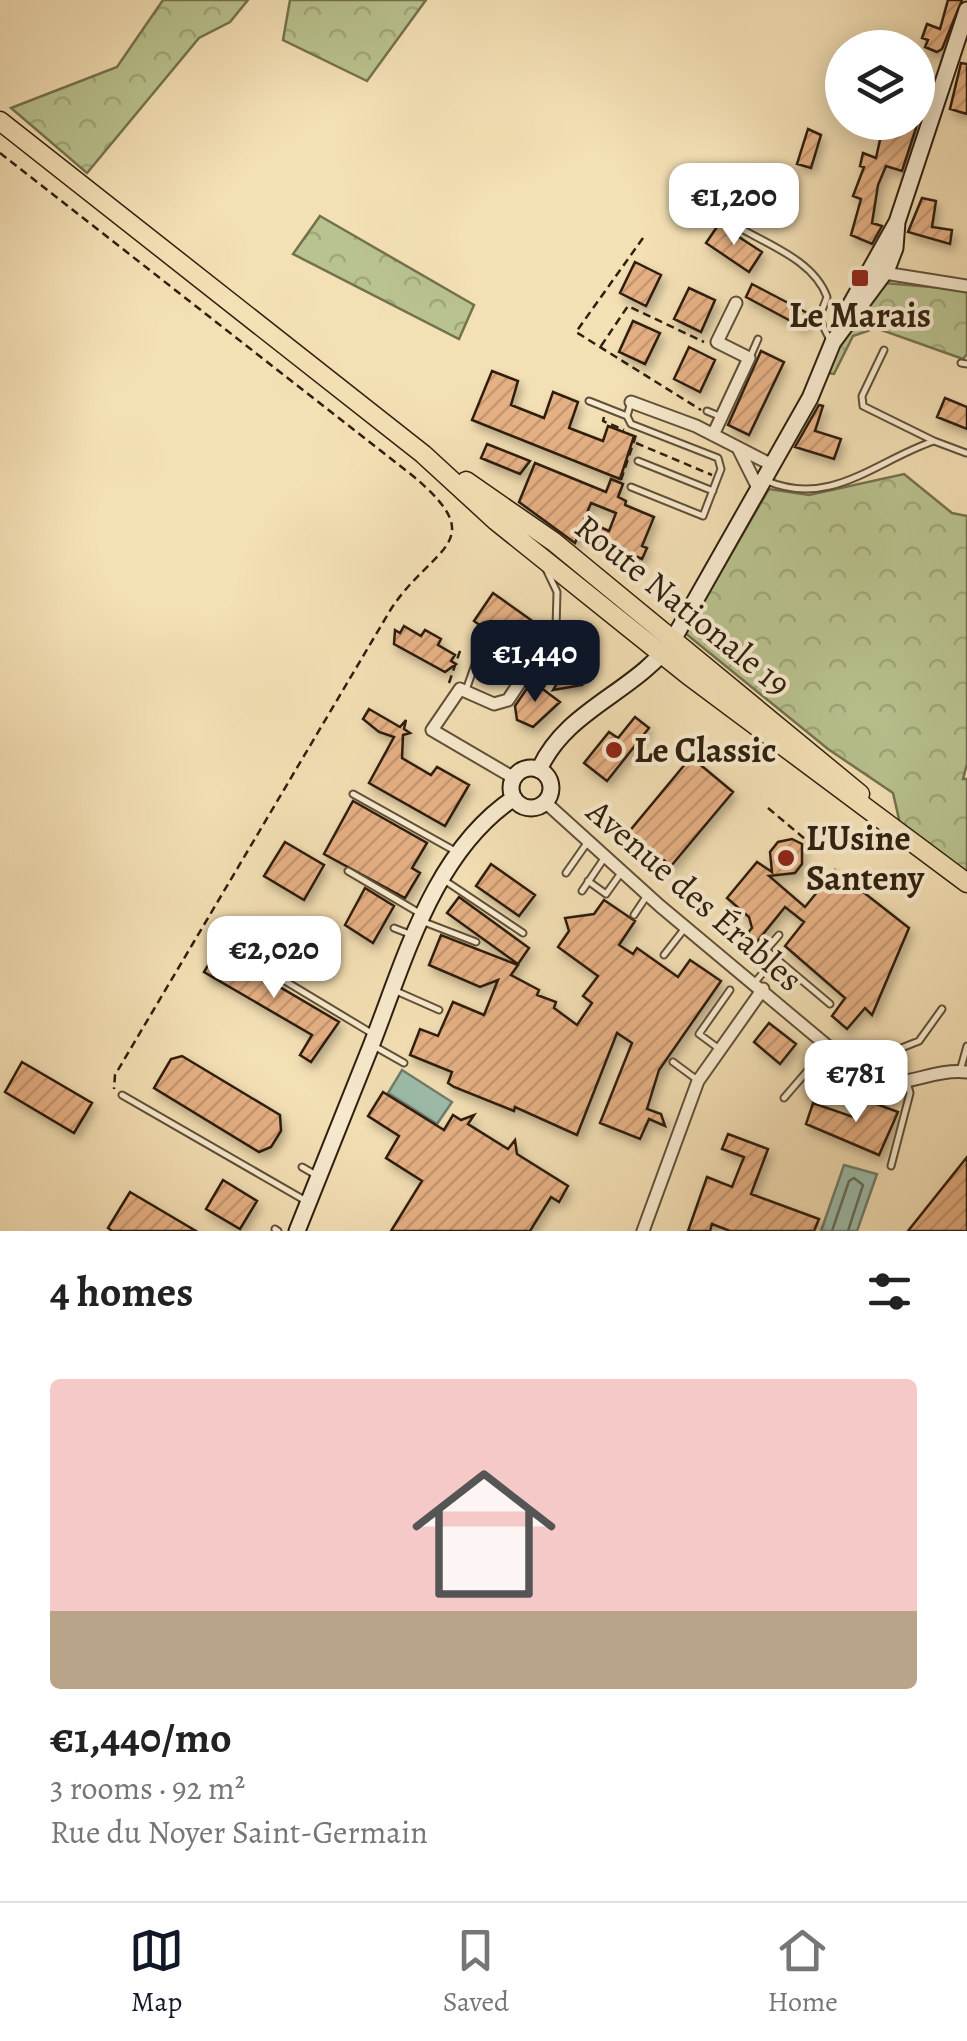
<!DOCTYPE html>
<meta charset="utf-8">
<style>
:root{--surface:#fff;--page:#f6f6f6;--text:#222;--muted:#767676;--line:#e0e0e0;--accent:#111827}
body{margin:0;font-family:Alegreya,serif;background:var(--page);color:var(--text);height:100vh;display:flex;flex-direction:column;font-size:38px;white-space:nowrap}
*{box-sizing:border-box;margin:0}
p{font-size:32px;color:var(--muted)}
.icon{flex:none;width:55px;height:55px;fill:none;stroke:currentColor;stroke-width:2;stroke-linecap:round;stroke-linejoin:round}
.map{position:relative;height:1231px;overflow:hidden}
.sheet{display:flex;flex-direction:column;background:var(--surface);flex:1}
.sheet>*{flex:none}
.buttons{position:absolute;left:825px;top:30px;display:grid;gap:20px}
.buttons a{display:grid;place-items:center;width:110px;height:110px;border-radius:50%;background:var(--surface);box-shadow:0 5px 25px #0003;font-size:50px}
.price{position:absolute;translate:-50% -85px;padding:0 22px;border-radius:20px;background:#fff;color:#222;font-size:32px;line-height:65px;filter:drop-shadow(0 2px 5px #0008)}
.price::after{content:'';position:absolute;left:50%;top:60px;width:30px;height:22px;margin-left:-15px;background:inherit;clip-path:polygon(0 0,100% 0,50% 100%)}
.price.on{background:var(--accent);color:#fff}
ul{padding:0;list-style:none}
li{display:grid;align-content:center;gap:20px;height:530px;padding:0 50px}
li span{display:grid;place-items:center;height:310px;border-radius:10px;color:#555}
li>.icon{margin-inline-start:auto}
span .icon{width:180px;height:180px;fill:#fffc;stroke-width:1}
li b{font-size:42px}
h2{display:flex;justify-content:space-between;align-items:center;height:120px;padding:0 50px;font-size:42px}
.tabs{display:flex;justify-content:space-around;align-items:center;height:140px;border-top:2px solid var(--line);background:var(--surface);font-size:28px;color:var(--muted)}
.tabs a{display:grid;justify-items:center;gap:5px}
.tabs .on{color:var(--accent)}
.map>svg:first-child{display:block}
</style>
<div class="map">
<svg width="967" height="1231" viewBox="0 0 967 1231">
<defs>
<pattern id="forest-crowns" width="20" height="18" patternUnits="userSpaceOnUse" patternTransform="scale(2.5)"><rect width="20" height="18" fill="#b9c38f"/><path d="M2 6a3 3 0 1 1 6 0M12 15a3 3 0 1 1 6 0" fill="none" stroke="#9fa77a"/></pattern>
<pattern id="building-hatch" width="6" height="6" patternUnits="userSpaceOnUse" patternTransform="scale(2.5)"><rect width="6" height="6" fill="#e5b084"/><path d="M-1 1l2-2M0 6l6-6M5 7l2-2" fill="none" stroke="#c59771"/></pattern>
<filter id="shadow"><feDropShadow dx="3.5" dy="6" stdDeviation="5" flood-color="#0004"/></filter>
</defs>
<rect width="100%" height="100%" fill="#f4e0b5"/>
<filter id="stains"><feTurbulence type="fractalNoise" baseFrequency=".002" numOctaves="4"/><feColorMatrix values="0 0 0 0 .2 0 0 0 0 .09 0 0 0 0 .02 0 0 0 .5 -.17"/></filter>
<radialGradient id="worn" r=".72"><stop offset=".6" stop-color="#630" stop-opacity="0"/><stop offset="1" stop-color="#630" stop-opacity=".3"/></radialGradient>
<!-- forest -->
<path fill="url(#forest-crowns)" stroke="#74714e" stroke-width="2.5" d="M163 0H248L230 22 199 38 87 173 11 108 117 67Z
M290 0H426L367 81 283 40Z
M320 216 474 305 459 339 293 254Z
M884 283 967 290V354L963 359 876 328 853 336 834 374 827 373 838 348Z
M904 474 952 513 967 516V764L963 779H967V883L901 828 893 793 828 749 685 633 769 489 809 495Z"/>
<!-- water -->
<path fill="#9cbdab" stroke="#707e6c" stroke-width="2.5" d="M402 1070 452 1102 437 1124 388 1093Z
M844 1165 877 1174 857 1231H821Z"/>
<g fill="none" stroke-linecap="round" stroke-linejoin="round">
<!-- shore -->
<path stroke="#656e5c" stroke-width="2.5" d="M832 1231 849 1181 854 1178 863 1185 848 1231"/>
</g>
<!-- building -->
<path fill="url(#building-hatch)" stroke="#2e1f0e" stroke-width="2.5" fill-rule="evenodd" filter="url(#shadow)" d="M948 0H962L942 49 937 52 925 47 928 40 922 38 927 24 940 29Z
M961 63 967 64V114L950 109Z
M884 122H918L902 171 886 166 878 185 872 223 882 226 872 244 851 235 861 199 853 196 864 167 860 166 863 153 876 158Z
M808 129 821 135 811 168 797 164Z
M922 198 936 201 932 227 952 230 950 244 908 232Z
M719 224 762 252 749 272 706 243Z
M635 262 661 275 646 306 620 293Z
M752 284 811 315 804 328 746 297Z
M689 288 715 300 701 332 674 319Z
M633 321 660 333 645 364 619 352Z
M689 347 715 360 700 392 674 379Z
M761 351 784 362 749 435 728 425Z
M492 371 518 381 511 405 544 418 553 392 578 402 569 428 603 441 608 426 634 436 620 479 472 420Z
M945 398 967 407V429L937 417Z
M819 405 823 406 815 431 841 439 834 459 795 447Z
M487 444 530 461 520 474 481 458Z
M535 463 606 492 611 479 623 484 618 497 626 501 625 505 654 517 642 546 647 548 642 559 580 531 575 543 519 502ZM591 503 616 513 609 531 584 520Z
M493 593 538 625 518 653 474 621Z
M404 626 421 636 425 630 441 639 438 645 455 655 451 661 456 664 445 672 394 644 395 630 400 633Z
M578 656 582 685 553 690 558 682 552 678 550 661Z
M532 681 560 702 533 727 517 720 515 706Z
M369 709 400 727 406 720 404 729 410 733 403 735 402 758 431 775 437 767 469 785 445 826 369 783 394 737 379 732 363 719Z
M635 717 649 728 607 781 584 763 609 732 618 738Z
M691 757 733 792 671 866 649 848 643 856 628 844 633 838 628 833Z
M353 801 427 843 412 868 420 873 405 898 324 854Z
M792 839 802 844V864L795 873 769 876 805 907 835 870 909 928 872 1015 865 1008 847 1029 832 1016 845 998 785 946 804 922 785 907 755 944 745 936 752 928 749 917 727 898 757 862 772 872 770 852 778 842Z
M285 842 324 865 304 900 264 876Z
M491 864 535 895 519 916 476 886Z
M365 888 394 906 373 943 345 925Z
M459 897 529 948 518 964 447 913Z
M604 900 635 921 619 945 633 954 637 948 678 977 690 960 721 981 659 1070 647 1109 661 1114 665 1126 649 1119 640 1139 600 1123 632 1043 617 1033 577 1135 515 1107 514 1111 454 1087 448 1083 452 1072 410 1055 420 1029 438 1036 453 1002 484 1015 498 980 480 987 429 965 441 935 518 965 511 975 539 990 537 995 556 1002 554 1008 577 1025 592 1003 583 996 598 976 558 947 569 931 565 918 594 914Z
M217 950 339 1022 311 1062 300 1055 312 1035 204 972Z
M769 1023 796 1044 780 1064 754 1042Z
M182 1056 280 1115 281 1131 271 1147 259 1152 154 1088 171 1059Z
M22 1062 92 1103 74 1133 5 1092Z
M383 1092 444 1130 453 1115 461 1120 474 1115 468 1124 508 1149 515 1140 517 1154 568 1186 559 1202 551 1197 530 1231H391L422 1181 386 1158 399 1136 368 1116Z
M863 1099 898 1112 879 1155 806 1124 813 1103 856 1118Z
M728 1134 768 1149 751 1194 819 1219 814 1231H730L712 1224 710 1231H688L707 1177 732 1187 744 1157 722 1149Z
M967 1157V1231H908Z
M223 1180 257 1201 240 1229 206 1209Z
M130 1192 196 1231H112L108 1228Z"/>
<g fill="none" stroke-linecap="round" stroke-linejoin="round">
<!-- lane casing -->
<g stroke="#604f38" stroke-width="9">
<path id="lane" d="M730 222C762 243 813 258 827 297L819 318 829 338
M884 350 862 396 863 406 934 441
M751 355 758 339
M961 363 967 364
M589 401 627 416
M707 411 719 416
M638 461 713 491
M767 481C831 508 877 460 934 441L966 453
M631 487 703 516 721 469 718 458 631 424 627 416 631 402
M547 571 557 592 556 628
M466 690 484 639
M353 794 455 851
M348 871 421 914
M566 873 587 843
M444 880 523 933
M588 881 606 894 621 873
M582 891 605 857
M634 915 646 897
M424 922 476 942
M394 928 412 935
M779 935 766 950 830 1004
M217 940 373 1034
M664 955 685 928
M755 982 776 958
M396 991 439 1010
M374 1046 404 1063
M718 1048 699 1034 730 990
M673 1062 696 1079
M856 1066 919 1041 942 1009
M960 1071 967 1046
M122 1095 306 1201
M784 1098 828 1047
M891 1166 910 1093 907 1082
M302 1167 316 1175
M275 1229 278 1231"/>
</g>
<!-- street casing -->
<g stroke="#604f38" stroke-width="15">
<path id="street" d="M878 272 967 286
M631 402 696 426 772 465
M713 435 749 358 717 342 736 303
M739 450 759 490
M514 778 432 730 460 689 494 704 508 700 556 628
M545 802 660 906 861 1074C904 1095 924 1068 967 1072
M643 1231 698 1081 763 989"/>
</g>
<!-- secondary casing -->
<g stroke="#2e1f0e" stroke-width="19">
<path id="secondary" d="M851 304 897 222 967 10
M511 788a20 20 0 1 1 40 0a20 20 0 1 1-40 0Z
M539 770C566 708 638 692 674 638L810 398 833 342 887 269 895 248 897 222
M297 1231C322 1169 346 1108 371 1046 405 960 433 852 514 798"/>
</g>
<!-- primary casing -->
<g stroke="#2e1f0e" stroke-width="21">
<path id="primary" d="M0 121 423 454 496 521 688 675 967 883
M466 481 554 542 860 794"/>
</g>
<!-- path -->
<path stroke="#2e1f0e" stroke-width="2.5" stroke-dasharray="8 5" stroke-linecap="butt" d="M0 153 413 476C493 543 432 546 391 609L115 1075 114 1089
M643 238 576 332 701 410
M601 346 628 306 704 342
M604 417 603 421 624 430
M636 443 712 475
M621 480 636 435
M449 683 461 648
M768 808 805 839"/>
<!-- lane -->
<use href="#lane" stroke="#f8ebcf" stroke-width="5"/>
<!-- street -->
<use href="#street" stroke="#f8ebcf" stroke-width="11"/>
<!-- secondary -->
<use href="#secondary" stroke="#f8ebcf" stroke-width="15"/>
<!-- primary -->
<use href="#primary" stroke="#f4e0b5" stroke-width="18"/>
</g>
<!-- markers -->
<g fill="#8f2418" stroke="#f8ebcf" stroke-width="4">
<rect x="850" y="268" width="20" height="20" rx="5"/>
<circle cx="614" cy="750" r="10"/>
<circle cx="786" cy="858" r="10"/>
</g>
<g text-anchor="middle" dominant-baseline="central" stroke-width="8" stroke-linejoin="round" paint-order="stroke">
<!-- poi labels -->
<g font-size="35" font-weight="bold" fill="#2e1f0e" stroke="#f8ebcf" text-anchor="start">
<text x="860" y="315" text-anchor="middle">Le Marais</text>
<text x="634" y="750">Le Classic</text>
<text x="806" y="838">L'Usine<tspan x="806" dy="40">Santeny</tspan></text>
</g>
<!-- street labels -->
<g font-size="35" fill="#2e1f0e" stroke="#f8ebcf">
<text transform="translate(683 605) rotate(39)">Route Nationale 19</text>
<text transform="translate(695 895) rotate(41)">Avenue des Érables</text>
</g>
</g>
<rect width="100%" height="100%" filter="url(#stains)"/>
<rect width="100%" height="100%" fill="url(#worn)"/>
</svg>
<div class="buttons">
<a><svg class="icon" aria-label="layers" viewBox="0 0 24 24"><path d="M12 4l9 5-9 5-9-5zM3 14l9 5 9-5"/></svg></a>
</div>
<b class="price" style="left:734px;top:248px">€1,200</b>
<b class="price on" style="left:535px;top:705px">€1,440</b>
<b class="price" style="left:274px;top:1001px">€2,020</b>
<b class="price" style="left:856px;top:1125px">€781</b>
</div>
<section class="sheet">
<h2>4 homes<svg class="icon" aria-label="filters" viewBox="0 0 24 24"><path d="M4 7h16M4 17h16"/><circle cx="9" cy="7" r="2"/><circle cx="15" cy="17" r="2"/></svg></h2>
<ul>
<li><span style="background:linear-gradient(#f6c9c9 75%,#b9a48a 0)"><svg class="icon" aria-label="home" viewBox="0 0 24 24"><path d="M3 11l9-7 9 7M6 9v11h12V9"/></svg></span><div><b>€1,440/mo</b><p>3 rooms · 92 m²</p><p>Rue du Noyer Saint-Germain</p></div></li>
</ul>
</section>
<nav class="tabs">
<a class="on"><svg class="icon" aria-label="map" viewBox="0 0 24 24"><path d="M3 6l6-2 6 2 6-2v14l-6 2-6-2-6 2zM9 4v14M15 6v14"/></svg>Map</a>
<a><svg class="icon" aria-label="saved" viewBox="0 0 24 24"><path d="M7 4h10v16l-5-4-5 4z"/></svg>Saved</a>
<a><svg class="icon" aria-label="home" viewBox="0 0 24 24"><path d="M3 11l9-7 9 7M6 9v11h12V9"/></svg>Home</a>
</nav>
